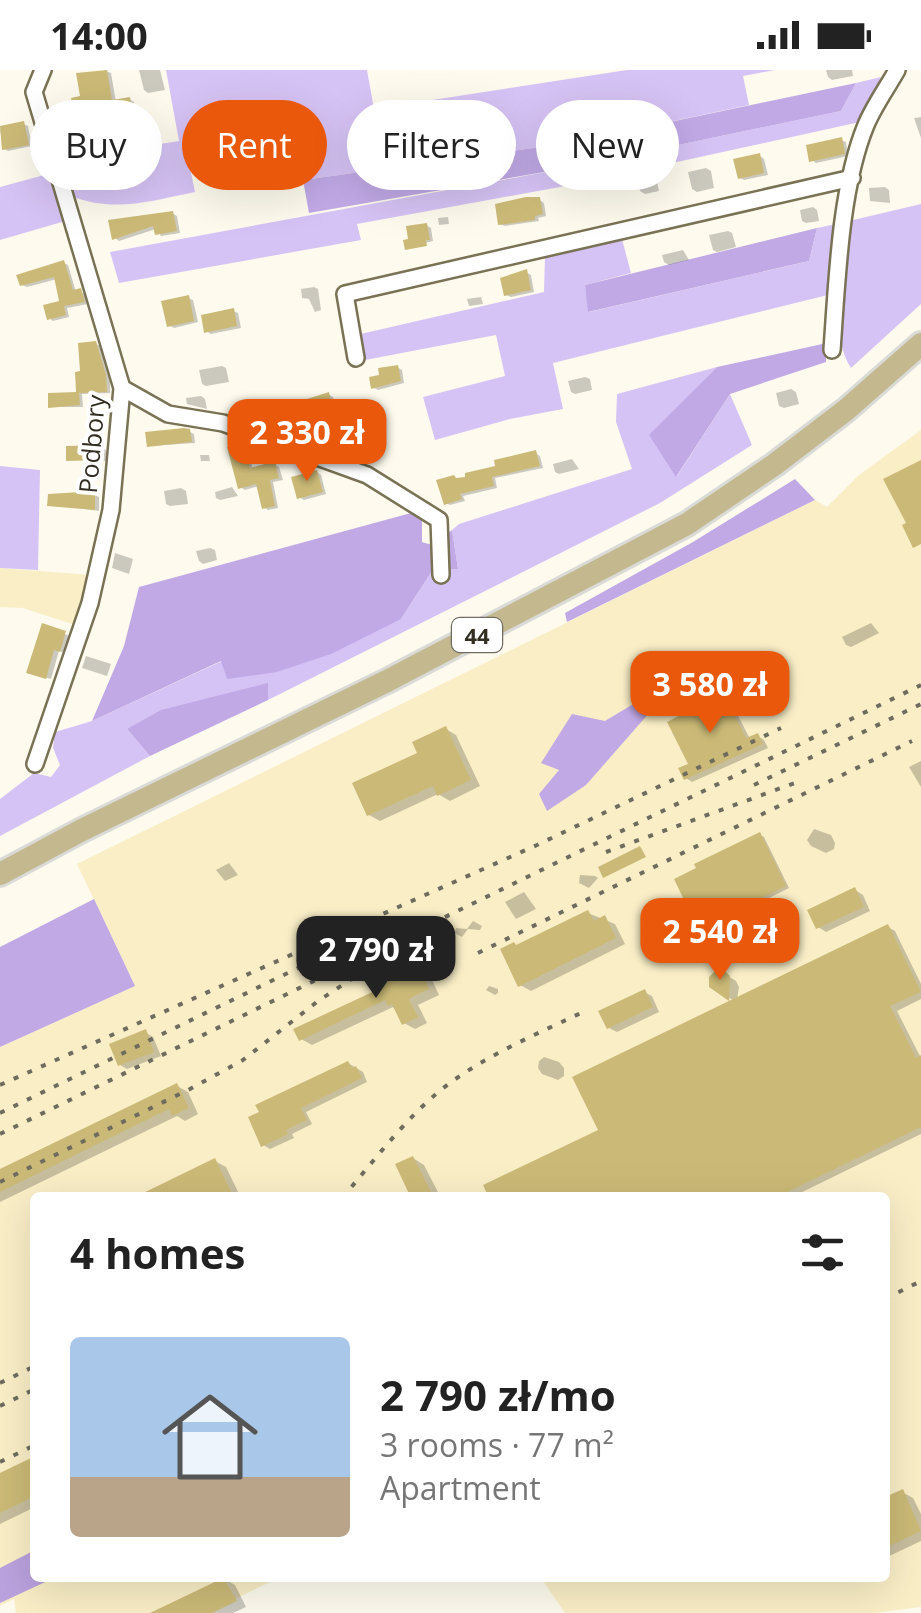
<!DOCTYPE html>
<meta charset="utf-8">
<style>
:root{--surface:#fff;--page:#f2f2f2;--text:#222;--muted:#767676;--line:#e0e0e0;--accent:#ea580c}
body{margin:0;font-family:"Open Sans",sans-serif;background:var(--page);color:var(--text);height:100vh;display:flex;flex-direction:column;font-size:38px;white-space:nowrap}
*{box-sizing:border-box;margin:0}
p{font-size:32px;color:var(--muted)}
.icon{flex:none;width:55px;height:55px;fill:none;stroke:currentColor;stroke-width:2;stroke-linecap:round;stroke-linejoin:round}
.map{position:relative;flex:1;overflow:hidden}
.drawer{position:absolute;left:30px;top:1122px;width:860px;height:390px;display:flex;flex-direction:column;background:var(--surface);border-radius:10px;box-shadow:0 10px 40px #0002}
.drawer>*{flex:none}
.top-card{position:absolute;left:30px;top:30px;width:862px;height:90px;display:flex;gap:20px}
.price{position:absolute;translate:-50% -85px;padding:0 22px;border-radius:20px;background:var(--accent);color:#fff;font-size:32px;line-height:65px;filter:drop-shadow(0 2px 5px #0008)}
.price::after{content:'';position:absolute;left:50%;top:60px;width:30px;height:22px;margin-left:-15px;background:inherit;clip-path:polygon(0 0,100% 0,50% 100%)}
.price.active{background:#222;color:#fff}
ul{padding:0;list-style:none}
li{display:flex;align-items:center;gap:30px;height:250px;padding:0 40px}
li+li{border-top:2px solid var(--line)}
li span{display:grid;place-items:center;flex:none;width:280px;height:200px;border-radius:10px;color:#555}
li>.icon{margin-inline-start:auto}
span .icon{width:120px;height:120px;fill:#fffc;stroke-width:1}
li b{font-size:42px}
h2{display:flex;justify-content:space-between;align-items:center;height:120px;padding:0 40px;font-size:42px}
.pill{padding:0 35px;border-radius:45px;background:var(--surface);box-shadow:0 10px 40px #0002;font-size:35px;line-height:90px}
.pill.active{background:var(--accent);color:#fff}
.status{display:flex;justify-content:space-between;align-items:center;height:70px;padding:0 50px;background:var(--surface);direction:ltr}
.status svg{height:28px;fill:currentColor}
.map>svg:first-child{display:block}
</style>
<div class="status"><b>14:00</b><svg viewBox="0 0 49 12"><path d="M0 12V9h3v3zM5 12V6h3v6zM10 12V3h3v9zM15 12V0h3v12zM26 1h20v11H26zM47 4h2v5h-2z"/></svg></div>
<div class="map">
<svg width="921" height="1543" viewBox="0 0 921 1543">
<rect width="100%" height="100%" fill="#fefbee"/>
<!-- built -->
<path fill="#f9eec6" d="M921 360V1537L874 1543H565L541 1508H885V1128H35V1508H278L207 1543H16L14 1529 0 1536V977L135 916 77 794 815 430 827 437 859 405Z
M0 498 91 505 75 555 23 538 0 537Z"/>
<!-- green -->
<path fill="#d6c3f5" d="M166 0H367L374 39 627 0H775L743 6 749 35 570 73 303 110 296 80 190 98 195 122C150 131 115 143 71 126L58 90 179 71Z
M881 7 860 52 576 114 357 154 361 170 119 213 110 182 573 97 841 41 856 13Z
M48 104 63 143 62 152 0 170V117Z
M921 134V234L851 298C828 265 842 190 849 151Z
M841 153 832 224 553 293 563 339 510 349 435 370 423 327 505 306 496 265 360 291 356 265 544 222 545 184 622 169 631 203 585 215 589 242 809 191 817 158Z
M717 297 650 365 677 406 730 324 752 375 660 433 268 630V614L127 659 150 686 0 766V729L34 703 51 707 60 695 53 678 55 662 92 651 222 591 401 549 432 501 458 499 452 460 459 454 632 399 616 352 617 324Z
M0 396 40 400 38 500 0 498Z"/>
<!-- forest -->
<path fill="#c1a9e6" d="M856 13 841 41 573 97 309 143 303 110 570 73Z
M817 158 809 191 588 242 585 215Z
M827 273 826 292 730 324 676 407 649 365 717 297Z
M795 409 815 430 567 552 565 543 693 472Z
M411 443 422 448V472L432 475 452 460 458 499 432 501 401 549 331 584 277 602 227 609 221 591 92 651 124 576 139 517Z
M268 613V630L150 686 127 659 161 640Z
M650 624 657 634 586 715 547 741 539 724 559 700 541 693 572 644 605 651Z
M94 829 135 916 0 977V877Z"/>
<!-- water -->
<path fill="#baa2de" d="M35 1480V1508H54L0 1533V1498Z"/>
<!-- shadow -->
<path fill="#0003" d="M139 0H160L165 20 148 23 144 20Z
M826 0H852L853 6 832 10 828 7Z
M106 1 111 3 116 32 129 29 134 32 137 46 128 48 123 42 82 50 77 47 83 28Z
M921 47V68L914 48Z
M23 54 28 56 32 76 8 81 4 79 0 59Z
M841 70 846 72 848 86 816 93 812 90Z
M760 86 764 89 768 105 744 110 740 108Z
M706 98 711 101 714 118 697 122 692 119 688 102Z
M244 99 248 101 250 115 227 120 222 113 210 112Z
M651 105 656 107 659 121 645 124 640 121 638 107Z
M885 117 889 120 890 133 870 131 869 118Z
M540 130 544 133 546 146 538 148 539 151 505 156 500 154Z
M813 137 817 140 819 151 806 153 802 151 800 140Z
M172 143 177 146 180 163 161 166 156 159 119 171 115 168Z
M448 147 449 154 439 155 438 148Z
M426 155 431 158 433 171 408 177Z
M728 161 732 163 736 177 717 182 713 180 709 165Z
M683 180 689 190 669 195 664 192 662 185Z
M64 193 68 195 76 222 85 224 88 234 67 238 69 247 53 251 49 248 62 233 57 209 27 217 22 215Z
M526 202 531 205 534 222 511 227 506 225Z
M314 217 318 219 321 240 315 242 309 229 302 228 301 219Z
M481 227 483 234 469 236 467 229Z
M188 228 193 230 198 252 174 258 169 255Z
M233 241 238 243 241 258 211 264 206 261Z
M96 274 100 276 110 309V323L82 324 83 337H51L79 324Z
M222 296 226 298 229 312 206 316 202 314 199 300Z
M397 297 402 300 404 313 378 320 374 318Z
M585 307 590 309 592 320 575 324 571 322 568 311Z
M791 319 796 322 799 334 784 338 779 336 776 323Z
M328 324 333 327 338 347H324L322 337 299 343 300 350 272 352 268 350Z
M201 326 205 329 207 339 187 334 186 328Z
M190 362 194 364 195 373 149 376Z
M353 362 358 365 365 385 355 388 347 385Z
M243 376 248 378 253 400 274 394 279 397 283 410 273 412 278 438 268 440 264 437 259 416 245 420 240 417Z
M102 378 106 380V391L69 389Z
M535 383 540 386 543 398 495 408 497 418 463 426 465 431 450 435 446 433 459 410Z
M200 385H209L210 391H201Z
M572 389 579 399 559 404 555 402 553 394Z
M317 402 321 405 326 424 304 430 299 427Z
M232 417 238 426 220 430 216 428 215 422Z
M181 418 186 421 188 434 170 436 166 434 164 421Z
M95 425 99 427V441L50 434Z
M210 478 215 480 217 490 203 494 199 491 196 481Z
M115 483 133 489 129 504 112 498Z
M871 553 879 563 851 577 846 575 842 567Z
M44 557 70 566 64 583 59 581 51 609 33 604Z
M86 586 111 594 107 606 82 598Z
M746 595 760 604 761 620 775 638 771 636 762 641 743 634 760 627Z
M723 626 730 630 750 669 758 666 764 670 768 678 692 712 686 708Z
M446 659 456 665 480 716 450 731 438 724 380 751 369 745 420 684Z
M921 691V717L909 697Z
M814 759 831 765 835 773 834 779 826 783 811 776 807 770Z
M760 765 764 767 789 818 727 849 722 846 703 855 698 853Z
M229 793 238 805 225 811 216 800Z
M580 805 595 806 598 808 589 818 579 813Z
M855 820 863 825 870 841 826 862 818 857Z
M524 822 536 839 516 849 505 832Z
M588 843 615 854 625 874 531 921 520 915 518 877Z
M473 851 482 856 480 860 468 859 462 867 454 863 456 858 467 859Z
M888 857 895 861 921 914V929L897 941 921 988V1064L790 1128H491L601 1061 735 931 714 920 728 906 736 911 739 917 737 930Z
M417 895 428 901 439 925 418 935 427 953 415 959 404 953 393 937 312 975 301 969Z
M489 916 498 919V923L495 925 486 920Z
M644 922 652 926 659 942 617 962 609 958Z
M145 962 153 967 161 986 127 999 120 995Z
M544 987 559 992 564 998V1006L558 1010 542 1004 538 998 539 991Z
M348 993 363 1002 367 1012 306 1042 312 1054 292 1064 294 1068 270 1079 263 1075 251 1048Z
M177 1016 188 1022 198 1044 185 1051 177 1046 0 1132V1102Z
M413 1088 424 1095 441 1128H414Z
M215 1091 226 1097 241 1128H139Z
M35 1389V1437L0 1454V1406Z
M902 1422 913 1428 921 1444V1471L885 1488V1430Z
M225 1509 235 1515 246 1537 233 1543H155Z"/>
<!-- building -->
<path fill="#cbba77" d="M107 0 112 30 130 27 133 44 121 47 120 40 75 49 71 28 80 26 76 3Z
M24 51 29 75 2 80 0 56Z
M842 67 845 84 809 92 806 75Z
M760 83 764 103 738 109 733 89Z
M244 96 247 114 221 119 220 112 208 114 206 103Z
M526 127H540L543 144 535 146V150L498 155 495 134Z
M173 141 177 161 155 165 153 156 112 170 108 150Z
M427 153 430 170H426L427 176 405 180 403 170 408 169 406 156Z
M64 190 73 220 81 218 85 232 64 236 66 245 47 250 43 235 59 231 54 207 20 216 16 205Z
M527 199 531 220 504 226 500 208Z
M189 225 194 251 167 257 161 231Z
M234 238 237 256 204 263 201 245Z
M96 271 106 305 107 322 79 323 80 335 48 338V323L76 322 75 302 80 301 78 273Z
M398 295 401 311 371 319 369 307 379 305 378 298Z
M329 322 334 345 322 348 319 335 295 341 296 348 265 351 264 334 304 330Z
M184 358 190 359 192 372 147 377 145 362Z
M353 359 362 383 349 387 340 383 334 364Z
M244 373 250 398 275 391 279 408 270 410 275 436 262 439 256 414 238 419 227 377Z
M102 375V390L66 391V376Z
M536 380 540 396 492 407 494 416 460 424 462 429 444 435 436 410 454 405 456 408 465 407V403L495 396 494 390Z
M921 390V474L913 478 902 455 906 453 883 409Z
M317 400 323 422 297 429 291 407Z
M81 422H95V440L47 436 48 424Z
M42 553 66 561 60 582 54 580 46 609 26 603Z
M746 593 759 602 757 616 773 635 770 638 766 634 756 640 738 634 755 626 732 608 735 606 737 596Z
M723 623 746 668 758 663 763 674 684 710 678 698 688 694 667 652Z
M446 656 471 710 437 726 433 716 367 746 352 713 417 683 412 672Z
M760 762 786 816 721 848 718 844 696 855 674 809 696 798 694 794Z
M640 776 646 787 603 808 598 797Z
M855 817 864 837 816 859 807 840Z
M588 840 594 851 605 845 616 868 518 917 500 879 514 872 516 875Z
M888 854 921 922 890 936 916 988 921 985V1057L775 1128H489L483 1115 598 1060 572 1007Z
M417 892 429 919 409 929 418 947 402 955 392 934 388 936 385 930 299 971 293 959 379 919 376 914Z
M716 900 725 901 730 906 729 931 709 917V907Z
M645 919 653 937 607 959 598 941Z
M146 959 154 982 118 996 109 974Z
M348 991 352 998 356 996 362 1008 301 1038 307 1050 286 1060 288 1064 261 1077 248 1047 259 1042 255 1035Z
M177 1013 189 1038 172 1046 169 1039 0 1122V1099Z
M413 1086 434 1128H411L395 1094Z
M215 1088 234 1128H133Z
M35 1386V1426L0 1443V1403Z
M903 1419 921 1461 885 1478V1427Z
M223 1508 237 1531 212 1543H150Z"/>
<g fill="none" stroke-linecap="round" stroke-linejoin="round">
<!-- street casing -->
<g stroke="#797254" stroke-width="20">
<path id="street" d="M832 280C837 212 840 118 866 55 874 36 887 18 897 0
M356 288 345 224 852 108
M122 318 168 344 223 353 367 405 439 450 441 505
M35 694 90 533 111 440 122 318 34 22 43 0"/>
</g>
<!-- primary casing -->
<g stroke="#dadad7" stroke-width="28">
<path id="primary" d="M0 804 82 760 387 611 687 454 774 395 846 340 921 274"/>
</g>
<!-- street -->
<use href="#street" stroke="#fff" stroke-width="15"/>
<!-- primary -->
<use href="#primary" stroke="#c3b88e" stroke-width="22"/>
<!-- rail -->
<path stroke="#6f6c5f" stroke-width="4" stroke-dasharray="5 10" stroke-linecap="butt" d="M754 715 921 634
M606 782 803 710
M478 883 912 671
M0 1015 537 775 781 658
M0 1043 333 881
M0 1064 921 615
M0 1112 190 1019 243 990 318 931 370 897
M342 1128C374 1091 404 1050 442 1019 484 986 537 964 585 941
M885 1229 921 1211
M0 1313 35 1296
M0 1336 35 1319
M0 1392 35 1375"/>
</g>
<g text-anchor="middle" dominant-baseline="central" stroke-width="8" stroke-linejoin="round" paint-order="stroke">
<!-- shield labels -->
<rect fill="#fff" stroke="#706d64" stroke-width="2.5" x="452" y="548" width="50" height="34" rx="8"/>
<g font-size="22" font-weight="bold" fill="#322f22">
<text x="477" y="565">44</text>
</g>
<!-- street labels -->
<g font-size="25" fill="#322f22" stroke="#fff">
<text transform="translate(91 374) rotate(-85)">Podbory</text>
</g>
</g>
</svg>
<b class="price" style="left:307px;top:414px">2 330 zł</b>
<b class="price" style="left:710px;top:666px">3 580 zł</b>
<b class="price" style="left:720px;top:913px">2 540 zł</b>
<b class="price active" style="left:376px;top:931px">2 790 zł</b>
<div class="top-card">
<a class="pill">Buy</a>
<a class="pill active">Rent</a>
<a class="pill">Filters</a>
<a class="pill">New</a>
</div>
<section class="drawer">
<h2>4 homes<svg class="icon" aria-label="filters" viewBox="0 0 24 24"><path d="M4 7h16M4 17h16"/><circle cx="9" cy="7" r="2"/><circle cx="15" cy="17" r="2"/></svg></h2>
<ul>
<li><span style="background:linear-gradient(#a9c7e8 70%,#b9a48a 0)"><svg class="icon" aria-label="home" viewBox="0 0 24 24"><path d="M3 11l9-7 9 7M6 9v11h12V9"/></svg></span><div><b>2 790 zł/mo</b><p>3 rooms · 77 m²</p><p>Apartment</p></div></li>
</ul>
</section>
</div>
